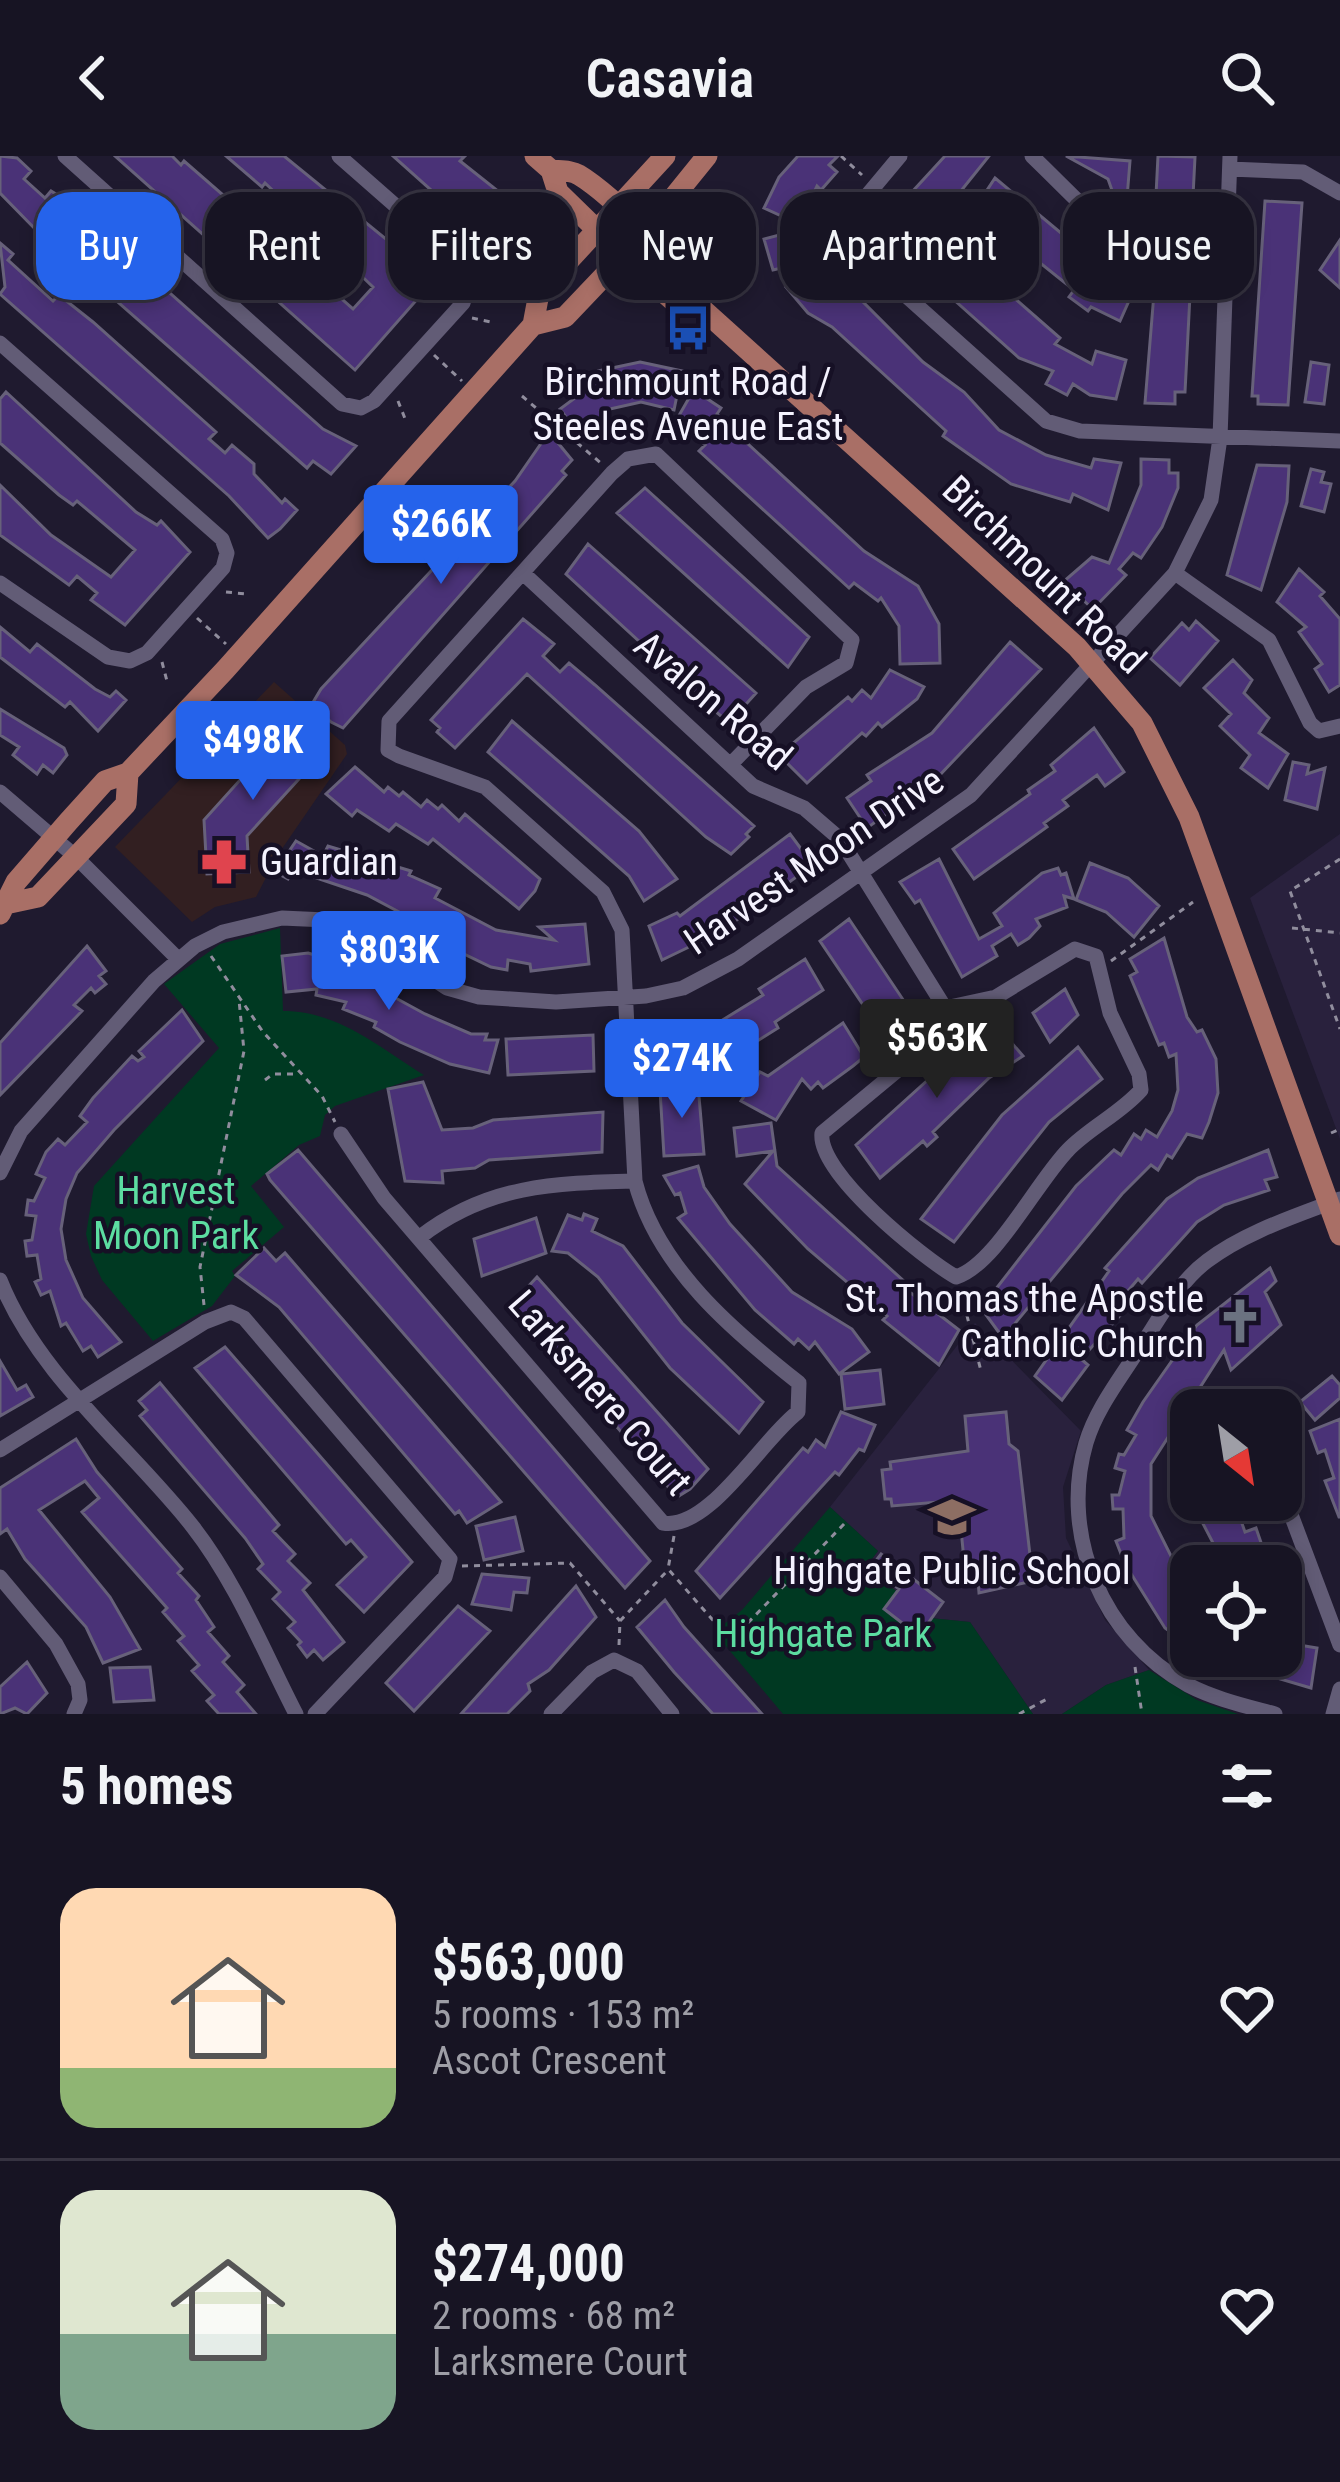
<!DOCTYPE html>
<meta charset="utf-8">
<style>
:root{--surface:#171423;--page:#201d2b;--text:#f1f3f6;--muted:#9e9ea6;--line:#363341;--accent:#2563eb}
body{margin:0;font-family:"Roboto Condensed",sans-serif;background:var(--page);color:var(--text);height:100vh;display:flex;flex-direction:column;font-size:45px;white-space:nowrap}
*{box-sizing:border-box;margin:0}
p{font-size:39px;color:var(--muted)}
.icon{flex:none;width:66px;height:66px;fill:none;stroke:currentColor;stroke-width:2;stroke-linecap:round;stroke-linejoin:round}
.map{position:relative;height:1558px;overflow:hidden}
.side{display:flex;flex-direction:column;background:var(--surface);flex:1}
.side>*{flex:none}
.top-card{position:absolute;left:36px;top:36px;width:1269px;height:108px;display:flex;gap:24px}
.needle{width:78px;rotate:150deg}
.tools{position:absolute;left:1170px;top:1233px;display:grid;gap:24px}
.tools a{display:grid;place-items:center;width:132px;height:132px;border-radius:24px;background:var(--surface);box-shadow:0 6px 18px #0003,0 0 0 3px var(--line);font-size:60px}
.price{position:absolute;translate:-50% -102px;padding:0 27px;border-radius:12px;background:var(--accent);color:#fff;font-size:39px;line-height:78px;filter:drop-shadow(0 3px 6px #0008)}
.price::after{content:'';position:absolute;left:50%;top:72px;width:36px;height:27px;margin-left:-18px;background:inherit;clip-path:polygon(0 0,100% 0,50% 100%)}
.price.selected{background:#222;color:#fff}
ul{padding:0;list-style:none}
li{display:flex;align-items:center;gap:36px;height:300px;padding:0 60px}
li+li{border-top:3px solid var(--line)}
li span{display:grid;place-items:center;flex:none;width:336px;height:240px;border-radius:36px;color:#555}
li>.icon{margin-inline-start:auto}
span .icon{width:144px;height:144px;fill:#fffc;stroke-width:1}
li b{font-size:51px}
h2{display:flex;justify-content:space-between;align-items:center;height:144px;padding:0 60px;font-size:51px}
.tag{padding:0 42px;border-radius:36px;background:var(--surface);box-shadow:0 6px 18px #0003,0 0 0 3px var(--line);font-size:42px;line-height:108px}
.tag.selected{background:var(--accent);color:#fff}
header{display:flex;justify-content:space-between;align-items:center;height:156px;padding:0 60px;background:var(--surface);font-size:54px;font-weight:600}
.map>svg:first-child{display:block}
</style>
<header><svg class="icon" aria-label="back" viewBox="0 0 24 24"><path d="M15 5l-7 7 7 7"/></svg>Casavia<svg class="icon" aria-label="search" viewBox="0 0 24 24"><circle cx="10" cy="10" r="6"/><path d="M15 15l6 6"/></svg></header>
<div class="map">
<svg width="1340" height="1558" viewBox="0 0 1340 1558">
<rect width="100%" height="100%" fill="#1f1a2f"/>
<!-- commercial -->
<path fill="#321f21" d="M274 526 345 589 347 598 277 700 256 741 215 751 192 766 115 691Z"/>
<!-- built -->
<path fill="#29213d" d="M1340 678V983L1250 742Z
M975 1167 1081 1275 1063 1331 1066 1382 1105 1464 1149 1514 1106 1529 1062 1558H1033L970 1466 930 1462 866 1411 878 1395 830 1351Z"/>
<!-- green -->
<path fill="#003922" d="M280 772 283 855C338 855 379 891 424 919L335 950 325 959 320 980 299 989 251 1030 284 1071 232 1115 235 1120 212 1150 153 1185 102 1124 91 1100 86 1078 94 1030 219 892 164 828 220 788Z
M830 1351 878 1395 866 1411 930 1462 970 1466 1033 1558H783L714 1476 742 1454Z
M1149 1514 1197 1544 1238 1558H1062L1106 1529Z"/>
<!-- building -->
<path fill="#4a3277" stroke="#67617a" stroke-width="3" d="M0 0 17 2 31 15 24 23 45 42 51 35 64 43 323 273 356 290 331 318 313 305 307 312 38 76 0 37Z
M115 0H172L181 9 184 5 269 79 264 84 282 99 286 94 353 153 373 131 265 27 262 31 226 0H284L435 123 355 214Z
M393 0H465L460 5 503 39 539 84 512 117 502 108 507 102Z
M798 0H838L829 9 837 16 821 34 817 30 799 68 764 52 779 21Z
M945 0H989L940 61 900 100 880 82 878 73Z
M1066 0 1130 5 1127 42 1114 40 1108 23Z
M1158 0 1195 1 1192 60H1187V70L1163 69 1159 79 1154 78Z
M995 22 1085 97 1081 102 1086 107 1112 125 1114 120 1126 125 1122 134 1132 138 1120 165 1091 151 1088 155 1069 141 1074 134 974 54Z
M1265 45 1302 47 1288 249 1258 248V240H1252Z
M802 73 812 105 773 114 764 83Z
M1340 84V132L1320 114Z
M949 85 1060 182 1055 188 1092 208 1096 195 1126 204 1116 243 1090 239 1073 228 1067 239 1046 228 1053 215 1019 202 934 126 925 115Z
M0 87 13 98 8 104 53 145 59 139 93 166 216 276 209 283 225 297 232 289 254 308V318L282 347 285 343 297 354 280 373 268 382 229 340 0 138 5 131Z
M819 110 844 137 848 134 859 142 923 206 964 236 999 274 1046 299 1091 312 1094 303 1121 307 1108 354 1073 338 1070 346 1011 328 943 280 946 275 832 171 808 157 786 131Z
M1155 125 1186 126 1190 139 1185 236H1175V248L1145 247Z
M640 206 682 215 674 254 641 246 601 255 606 262 597 275 586 283 578 278 560 253 575 242 570 235 598 215Z
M1311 206 1329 209 1324 248 1305 246Z
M697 228 710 236 706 242 721 252 717 258 735 276 864 395 918 430 939 468 940 507 900 508 899 470 881 442 878 445 854 427 849 432 699 295 705 289 677 263Z
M6 236 136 356 157 369 161 365 190 396 125 469 91 444 97 437 77 420 69 429 0 379V329L51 379 111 421 135 394 77 345 73 349 59 339 0 287V243Z
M549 276 572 304 562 315 566 319 343 572 331 566 312 548 321 533 515 325Z
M1141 303 1169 304V317H1178V332L1162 371 1141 402 1133 397 1119 413 1126 419 1093 453 1063 426 1092 401 1109 407 1141 329Z
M1257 309 1289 310 1287 346 1261 434 1227 419Z
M1311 313 1324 316 1321 326 1331 328 1324 356 1301 350Z
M645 332 809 481 788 511 617 357Z
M588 388 756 537 738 557 727 565 715 555 566 418Z
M1299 413 1324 436 1320 440 1340 463V529L1329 536 1315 513 1322 508 1299 476 1306 471 1277 446Z
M523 463 554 488 543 500 560 516 569 507 595 529 754 670 746 678 749 681 731 698 706 681 527 518 455 592 437 576 440 572 431 564Z
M1196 465 1218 485 1180 529 1150 502 1182 467 1189 474Z
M0 471 30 496 37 488 95 533 110 541 116 535 126 544 98 575 70 546 65 551 0 501Z
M1010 486 1041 513 936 623 867 672 847 642 871 625 867 619 932 577Z
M1233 504 1252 524 1244 537 1269 562 1259 577 1288 598 1268 632 1241 612 1250 599 1220 570 1231 558 1204 532Z
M890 514 924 531 917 543 882 571 878 567 866 580 862 577 807 627 779 599 848 541 852 545 862 534 871 542Z
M0 553 64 592 67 599 53 617 43 609 37 618 13 599 19 591 0 579Z
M512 565 639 675 677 723 644 745 629 720 488 596Z
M287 572 319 601 247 680 249 716 207 718 204 664Z
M1094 572 1124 616 1105 630 1097 619 1063 644 1068 650 1044 667 1047 671 974 723 953 693 1030 638 1028 634 1055 615 1051 609Z
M1293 606 1309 609 1307 618 1325 612 1317 653 1285 644Z
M355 611 384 636 388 631 399 640 403 636 421 651 427 644 438 653 442 649 459 665 465 658 540 723 535 735 519 753 433 683 428 688 396 668 389 675 357 654 352 660 326 638Z
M790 678 813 709 720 776 662 804 649 770 677 757 680 760Z
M296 685 323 700 328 690 411 715 409 719 440 733 435 742 496 774 554 784 539 771 585 768 589 808 531 815 530 808 508 804 507 814 491 811 427 780 431 773 367 739 293 714 288 723 275 716Z
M939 703 979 783 1002 770 994 757 1042 717 1058 712 1061 719 1066 717 1074 743 1064 740 1067 751 1036 763 1040 770 1029 782 1018 789 1011 778 992 790 997 800 962 821 920 744 915 747 900 726Z
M1090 707 1128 722 1159 750 1134 781 1106 756 1076 744Z
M849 763 912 857 882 877 820 785Z
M1164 782 1187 861 1197 876 1202 874 1216 903 1218 937 1209 966 1202 982 1187 978 1172 1002 1167 999 1158 1014 1151 1009 1122 1038 1003 1182 981 1152 1076 1030 1114 994 1121 999 1134 978 1141 983 1146 974 1157 981 1172 955 1178 934 1176 898 1169 901 1164 887 1159 889 1130 820 1137 816 1130 803Z
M87 790 106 815 99 820 106 828 95 837 91 832 74 849 82 855 0 939V887Z
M308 797 347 809 346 815 425 858 471 878H487L485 884H498L489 917 450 908 400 886 374 871 376 866 343 853 346 846 316 839 317 833 286 836 282 800Z
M805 803 823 834 775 866 778 872 732 901 698 912 694 904 662 912 652 877 677 871 679 881 708 873 763 839 759 833Z
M1065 833 1078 859 1050 886 1033 857Z
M182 854 203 885 114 974 77 1017 66 1043 61 1073 66 1104 83 1142 121 1186 98 1201 91 1190 83 1195 66 1167 61 1170 50 1135 41 1139 35 1126 41 1123 37 1099 27 1100 25 1085 32 1084 36 1060 26 1059 28 1044 34 1045 45 1022 36 1018 46 996 58 983 65 989 87 966 80 960 93 942 132 900 138 905 144 901 139 895Z
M843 867 864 901 853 910 823 932 818 926 811 933 802 923 776 964 741 945 760 916 768 920Z
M998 871 1023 900 989 922 933 976 937 981 927 990 923 985 880 1022 856 989 972 884Z
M593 879 594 915 508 919 506 883Z
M1078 891 1102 923 1049 966 954 1086 921 1063 1002 959Z
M423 926 442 974 473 972 493 964 603 956 602 996 489 1004 475 1012 442 1015 443 1027 405 1025 388 933Z
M698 929 704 998 664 1000 660 934Z
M771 967 777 1010 906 1127 903 1131 959 1174 939 1209 883 1164 887 1160 808 1093 745 1028 773 995 737 1000 734 972Z
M298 994 650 1405 625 1432 270 1024 267 1018Z
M1268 994 1277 1021 1265 1024 1269 1034 1224 1049 1197 1066 1142 1127 1138 1123 1117 1148 1125 1154 1081 1203 1088 1209 1062 1244 1035 1220 1109 1115 1105 1112 1167 1043 1198 1022Z
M698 1010 704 1031 730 1068 792 1136 852 1173 869 1196 839 1218 815 1186 809 1193 798 1183 794 1188 755 1154 678 1062 686 1057 680 1037 675 1039 664 1020Z
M584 1058 597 1063 592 1075 623 1090 682 1167 763 1246 739 1277 670 1212 598 1121 568 1097 552 1095 568 1059 582 1064Z
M536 1062 546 1097 482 1120 474 1083Z
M264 1092 276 1105 285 1097 501 1346 467 1367 459 1355 455 1358 279 1151 236 1119Z
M1270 1112 1276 1125 1265 1136 1281 1169 1231 1214 1224 1194 1151 1308V1360L1178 1414 1170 1419 1184 1437 1191 1431V1491L1165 1472 1125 1408 1116 1385 1124 1382 1123 1353H1113L1112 1339H1119L1125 1315 1115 1312 1119 1298 1124 1299 1136 1279 1127 1274 1143 1246 1197 1169Z
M537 1121 708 1313 690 1333 679 1340 669 1332 512 1148Z
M225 1191 412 1406 364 1456 337 1429 366 1401 351 1384 346 1388 195 1212Z
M0 1205 17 1234 26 1229 33 1241 0 1260Z
M880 1214 884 1248 845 1253 841 1218Z
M1332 1220 1340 1229V1242L1315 1264 1300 1246Z
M160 1227 279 1369 273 1375 295 1398 288 1405 310 1427 303 1434 344 1486 323 1504 314 1494 307 1501 298 1489 301 1486 288 1472 295 1466 273 1443 280 1436 258 1413 263 1408 245 1382 140 1260 147 1254 139 1245Z
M841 1256 875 1269 864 1295 859 1293 839 1319 835 1316 823 1329 720 1442 696 1415 803 1292 808 1296 816 1284 825 1291Z
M1006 1256 1009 1288 1018 1295 1033 1425 979 1437 978 1424 966 1425 960 1363 952 1364 938 1346 892 1350 891 1343H885L882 1314 891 1313 890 1306 968 1295 965 1260Z
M1340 1263V1361H1339L1325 1325 1334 1322 1325 1294 1318 1297 1310 1275Z
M76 1283 97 1316 182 1413 178 1417 199 1440 196 1444 214 1471 208 1476 229 1500 223 1506 244 1529 237 1536 256 1558H219L207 1545 214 1539 192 1515 199 1509 178 1485 184 1480 163 1456 167 1452 82 1356 99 1342 85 1325 39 1354 110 1441 140 1493 103 1507 86 1471 25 1403 7 1373 0 1378V1332Z
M1225 1350 1230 1363 1239 1359 1245 1376 1256 1372 1269 1410H1225L1199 1360Z
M515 1361 523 1395 484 1404 476 1370Z
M881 1398 943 1446 919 1480 884 1453 899 1433 871 1411Z
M482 1418 529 1422 527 1437 514 1436 511 1454 472 1448Z
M576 1430 596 1461 549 1514 528 1528 530 1535 507 1558H461Z
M665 1444 684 1471 762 1558H713L674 1516 637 1471Z
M458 1450 490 1475 414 1555 386 1527Z
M1281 1486 1317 1492 1311 1532 1208 1502 1281 1500Z
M27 1506 47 1537 27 1558 15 1552 0 1558V1531Z
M150 1511 154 1544 114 1546 110 1512Z"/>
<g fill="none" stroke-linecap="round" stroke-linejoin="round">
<!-- path -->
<path stroke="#908d9d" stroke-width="3" stroke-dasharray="6 6" stroke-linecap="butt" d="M841 0 862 19
M472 162 495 167
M434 199 462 225
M522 240 602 308
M398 245 406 265
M226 436 247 438
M197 462 226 488
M162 506 168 529
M1340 703 1290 735 1340 873
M1292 772 1340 777
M211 800 263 876 322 940 335 966
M1111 805 1193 746
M265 924 273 918H297
M1331 977 1340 973
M961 1136 981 1215
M204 1149 200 1111 244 895 239 844
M674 1380 668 1413 719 1471 739 1476 846 1366
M462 1410 570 1407 620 1465
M619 1489 620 1465 667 1415
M1135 1511 1142 1558
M1019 1558 1047 1543"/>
<!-- minor -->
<path stroke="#625c76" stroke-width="15" d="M65 0 342 248 361 252 374 245 463 147 470 125 463 109 339 0
M900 0 839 73 846 86 1046 265 1080 275 1340 285
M1032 0C1113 78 1110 92 1227 99
M1230 13 1303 16 1340 37
M0 187 222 383 227 397 223 412 147 497 130 505 108 501 0 427
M1175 417 1269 484 1310 567 1319 575 1340 570
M524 418 753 630 804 652 840 683 945 852
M0 636 76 701 178 803
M1075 793 1096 800 1110 857 1139 918 1141 934C1121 957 1089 972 1068 994 1036 1027 995 1109 956 1121 923 1102 817 1017 822 977L916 899 945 852 996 841Z
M341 978 384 1042 663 1367C709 1375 762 1283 798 1256L799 1227C733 1175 657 1111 635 1025L622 774 603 736 485 631 399 600 388 594 389 565 612 317 628 303 656 298 852 484 846 507 806 531 730 609
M0 1017 21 975 154 825 195 790 223 776 282 762 326 764 376 785 447 832 479 841 556 846 646 840 683 832 738 803 971 639 1175 417 1211 344 1220 282 1230 0
M420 1081C487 1029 554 1027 635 1025
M0 1124C38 1220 130 1291 193 1371 236 1426 264 1496 296 1558
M0 1294 205 1166 231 1156 244 1162 450 1403 445 1421 315 1558
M1281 1332 1340 1489
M0 1421 56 1488 78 1528 80 1544 74 1558
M551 1558 592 1516 614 1504 637 1515 672 1558
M1275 1558C1246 1550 1215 1543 1188 1529 1103 1483 1059 1380 1086 1287 1096 1254 1117 1227 1135 1199 1157 1168 1176 1128 1207 1105 1245 1076 1296 1060 1340 1043
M1333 1558 1340 1533"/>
<!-- major -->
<path stroke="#a96f66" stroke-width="21" d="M535 0 551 14 558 36 635 111 677 148 699 150
M551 14C560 15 571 14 579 19 611 38 692 116 699 150L1077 491 1142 567 1189 661 1340 1079
M533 169 565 161 643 79 707 0
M10 747 38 741 126 648 128 617
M0 758 16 726 68 666 105 625 128 617 225 514 533 169 539 137 665 0"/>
</g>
<!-- icons -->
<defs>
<g id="bus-bare" transform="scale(3.6)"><path d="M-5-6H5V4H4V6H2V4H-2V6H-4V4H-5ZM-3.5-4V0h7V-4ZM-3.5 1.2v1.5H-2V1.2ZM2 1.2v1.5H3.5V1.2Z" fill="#1a4fb4" stroke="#161025" stroke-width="2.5" paint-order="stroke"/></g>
<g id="pharmacy-bare" transform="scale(3.6)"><path d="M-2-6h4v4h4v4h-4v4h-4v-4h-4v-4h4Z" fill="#e0444e" stroke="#161025" stroke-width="2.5" paint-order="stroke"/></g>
<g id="church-bare" transform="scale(3.6)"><path d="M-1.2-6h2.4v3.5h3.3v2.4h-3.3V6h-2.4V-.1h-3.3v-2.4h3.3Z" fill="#6b7280" stroke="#161025" stroke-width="2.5" paint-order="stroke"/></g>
<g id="school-bare" transform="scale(3.6)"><path d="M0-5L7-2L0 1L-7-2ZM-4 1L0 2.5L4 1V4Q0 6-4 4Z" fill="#8d6e63" stroke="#161025" stroke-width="2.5" paint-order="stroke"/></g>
</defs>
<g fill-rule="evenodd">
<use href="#bus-bare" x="688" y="172"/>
<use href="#pharmacy-bare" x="224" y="706"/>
<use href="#church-bare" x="1240" y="1165"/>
<use href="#school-bare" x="952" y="1361"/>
</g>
<g text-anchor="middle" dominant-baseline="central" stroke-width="9" stroke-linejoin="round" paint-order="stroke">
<!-- poi labels -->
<g font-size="39" fill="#f4f2fe" stroke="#161025">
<text x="688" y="226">Birchmount Road /<tspan x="688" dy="45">Steeles Avenue East</tspan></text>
<text x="260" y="706" text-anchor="start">Guardian</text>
<text x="1204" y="1143" text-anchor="end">St. Thomas the Apostle<tspan x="1204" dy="45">Catholic Church</tspan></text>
<text x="952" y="1415">Highgate Public School</text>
</g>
<!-- street labels -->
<g font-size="39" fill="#f4f2fe" stroke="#161025">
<text transform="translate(1044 419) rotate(44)">Birchmount Road</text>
<text transform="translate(713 545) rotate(40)">Avalon Road</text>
<text transform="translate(814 705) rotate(-34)">Harvest Moon Drive</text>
<text transform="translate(600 1237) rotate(49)">Larksmere Court</text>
</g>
<!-- park labels -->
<g font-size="39" fill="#5cdda1" stroke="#161025">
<text x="176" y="1035">Harvest<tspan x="176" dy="45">Moon Park</tspan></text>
<text x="823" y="1478">Highgate Park</text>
</g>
</g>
</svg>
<div class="tools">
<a><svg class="needle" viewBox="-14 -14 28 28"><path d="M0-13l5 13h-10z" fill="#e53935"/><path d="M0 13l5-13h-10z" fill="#9e9ea6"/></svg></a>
<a><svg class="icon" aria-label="locate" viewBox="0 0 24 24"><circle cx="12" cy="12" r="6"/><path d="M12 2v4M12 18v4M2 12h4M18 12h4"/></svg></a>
</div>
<b class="price" style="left:441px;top:431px">$266K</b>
<b class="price" style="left:253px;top:647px">$498K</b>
<b class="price" style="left:389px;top:857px">$803K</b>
<b class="price selected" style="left:937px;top:945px">$563K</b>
<b class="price" style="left:682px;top:965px">$274K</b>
<div class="top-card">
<a class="tag selected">Buy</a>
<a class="tag">Rent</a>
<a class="tag">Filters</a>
<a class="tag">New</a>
<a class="tag">Apartment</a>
<a class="tag">House</a>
</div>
</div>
<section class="side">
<h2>5 homes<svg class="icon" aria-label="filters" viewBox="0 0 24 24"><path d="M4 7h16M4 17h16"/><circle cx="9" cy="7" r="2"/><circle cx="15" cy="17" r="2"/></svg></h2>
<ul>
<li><span style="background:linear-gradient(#ffd9b3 75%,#8fb573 0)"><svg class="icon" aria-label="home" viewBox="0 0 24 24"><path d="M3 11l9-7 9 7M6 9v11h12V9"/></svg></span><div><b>$563,000</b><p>5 rooms · 153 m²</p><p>Ascot Crescent</p></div><svg class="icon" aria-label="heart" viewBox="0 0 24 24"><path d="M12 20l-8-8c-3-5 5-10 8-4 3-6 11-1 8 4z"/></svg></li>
<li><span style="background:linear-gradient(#dfe7d0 60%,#7fa58c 0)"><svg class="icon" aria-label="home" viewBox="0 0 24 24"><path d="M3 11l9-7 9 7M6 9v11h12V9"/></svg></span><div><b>$274,000</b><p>2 rooms · 68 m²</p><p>Larksmere Court</p></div><svg class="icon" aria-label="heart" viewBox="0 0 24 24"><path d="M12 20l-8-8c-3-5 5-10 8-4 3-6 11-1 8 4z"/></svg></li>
</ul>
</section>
